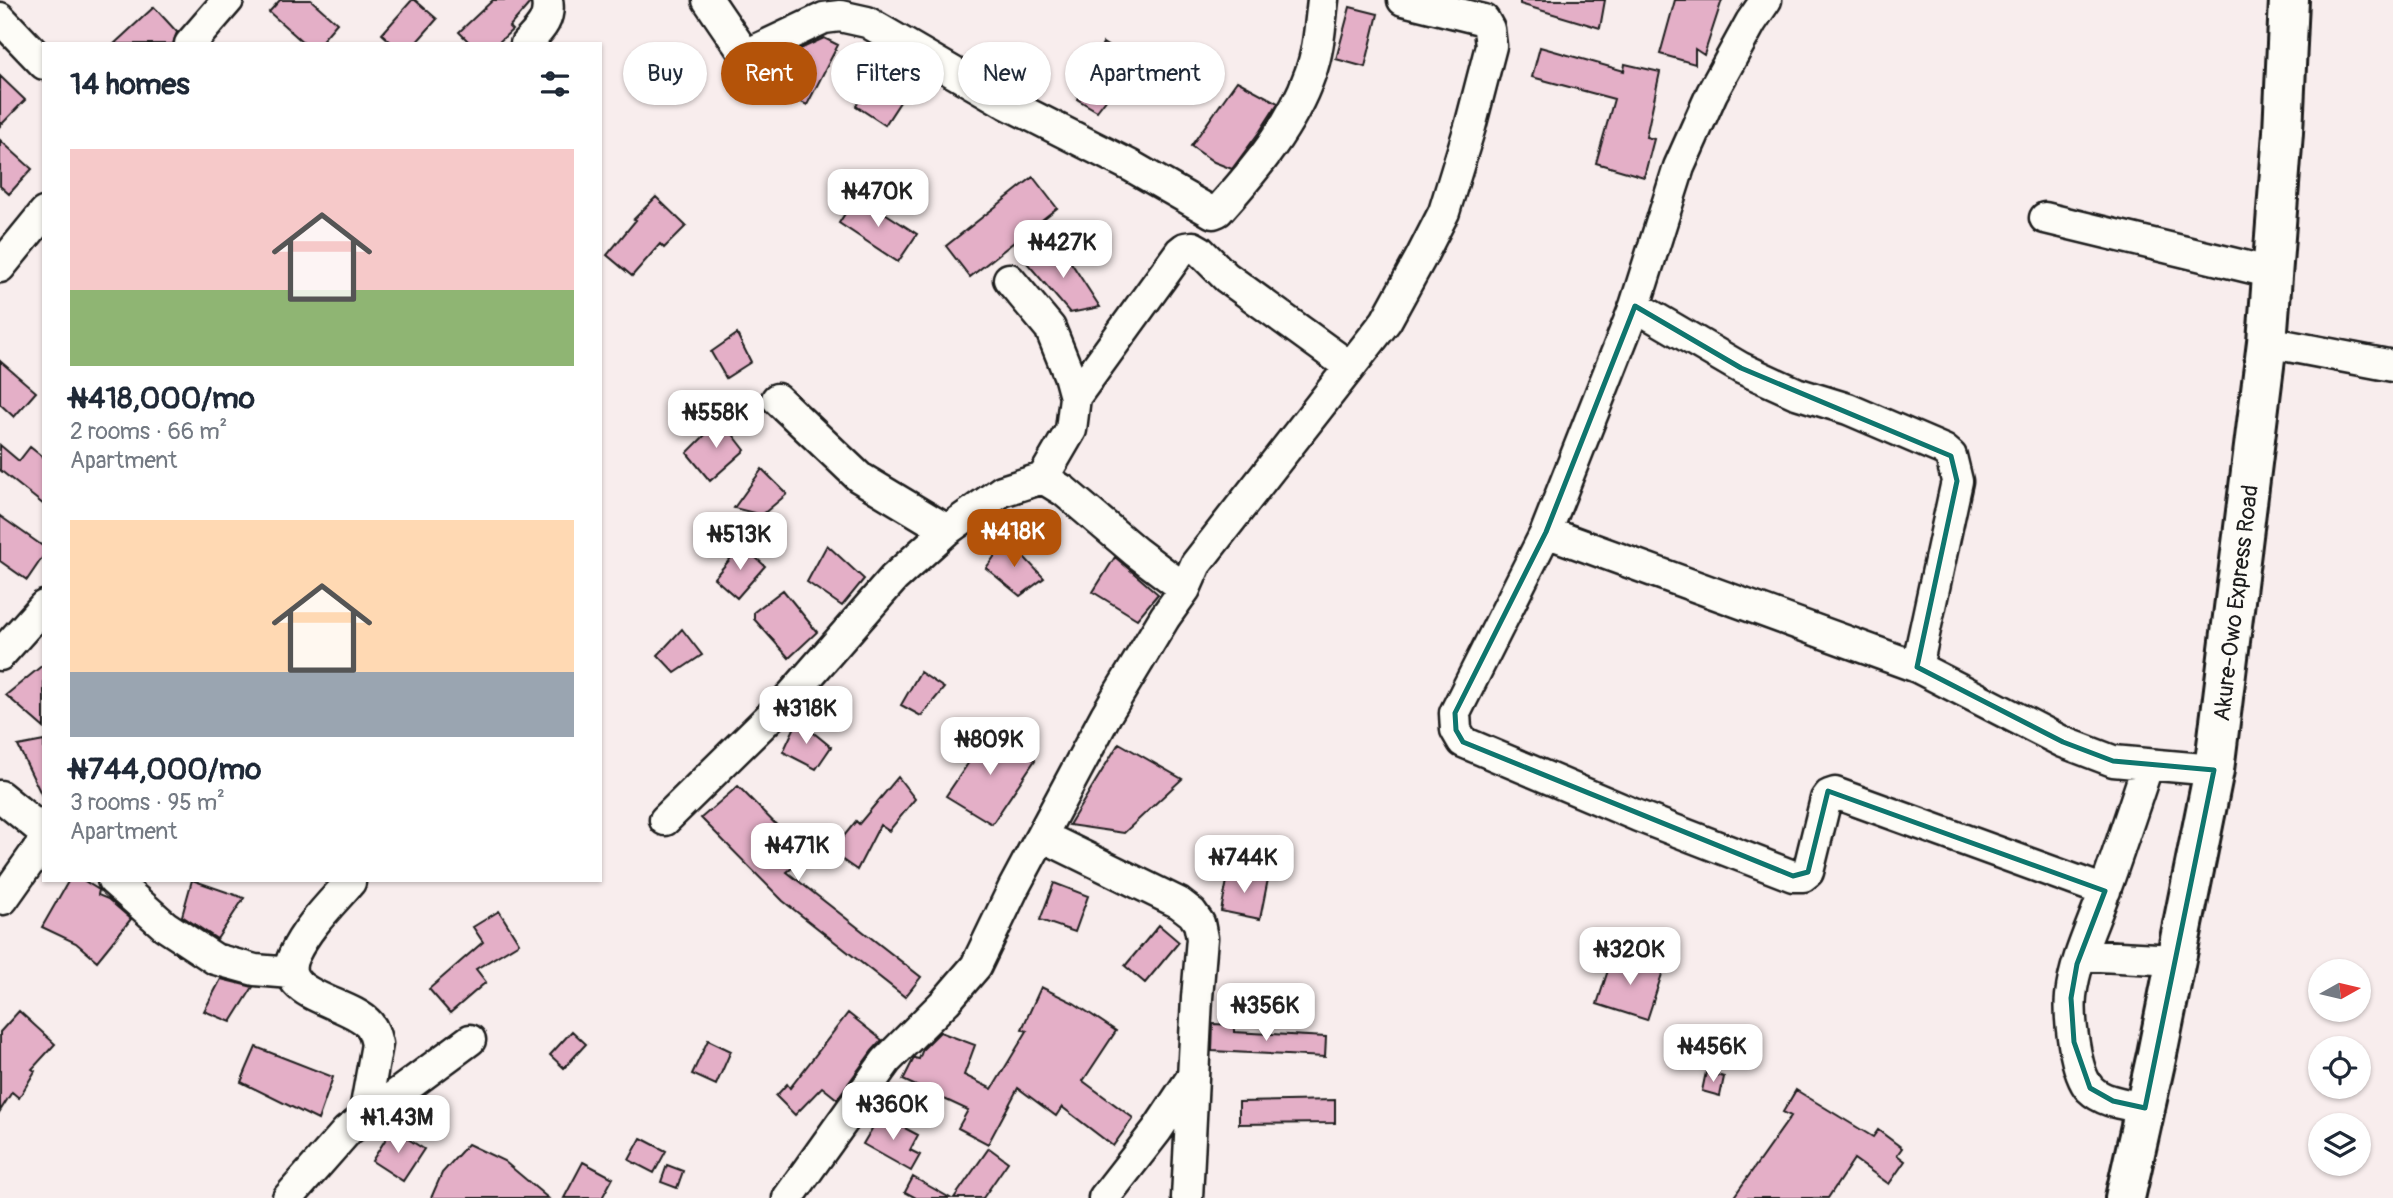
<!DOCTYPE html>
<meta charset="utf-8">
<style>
:root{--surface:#fff;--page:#f6f6f7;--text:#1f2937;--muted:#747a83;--accent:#b45309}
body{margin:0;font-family:Pangolin,sans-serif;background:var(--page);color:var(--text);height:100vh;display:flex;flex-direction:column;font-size:26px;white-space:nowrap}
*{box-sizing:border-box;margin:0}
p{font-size:23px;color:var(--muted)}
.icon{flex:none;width:38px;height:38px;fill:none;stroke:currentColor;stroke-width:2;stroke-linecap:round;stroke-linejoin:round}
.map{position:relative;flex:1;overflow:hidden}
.details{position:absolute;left:42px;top:42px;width:560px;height:840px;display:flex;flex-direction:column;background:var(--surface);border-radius:0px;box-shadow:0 2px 5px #0004}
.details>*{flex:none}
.guide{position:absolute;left:623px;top:42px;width:665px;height:63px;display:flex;gap:14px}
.needle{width:46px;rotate:82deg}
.tools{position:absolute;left:2308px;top:959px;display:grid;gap:14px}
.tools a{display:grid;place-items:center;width:63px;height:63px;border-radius:50%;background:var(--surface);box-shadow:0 2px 5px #0004;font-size:35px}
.price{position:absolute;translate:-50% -60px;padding:0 16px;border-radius:14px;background:#fff;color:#222;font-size:23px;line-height:46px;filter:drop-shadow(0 2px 4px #0008)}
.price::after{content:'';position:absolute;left:50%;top:42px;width:21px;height:16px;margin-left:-10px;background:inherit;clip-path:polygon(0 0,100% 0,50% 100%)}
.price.selected{background:var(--accent);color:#fff}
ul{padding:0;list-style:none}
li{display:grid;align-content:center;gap:14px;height:371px;padding:0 28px}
li span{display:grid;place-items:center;height:217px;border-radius:0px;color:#555}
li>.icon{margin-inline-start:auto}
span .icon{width:126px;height:126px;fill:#fffc;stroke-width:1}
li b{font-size:30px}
h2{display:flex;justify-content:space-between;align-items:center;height:84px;padding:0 28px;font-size:30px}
.chip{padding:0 24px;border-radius:32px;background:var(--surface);box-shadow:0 2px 5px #0004;font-size:24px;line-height:63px}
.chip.selected{background:var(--accent);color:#fff}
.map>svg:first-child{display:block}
</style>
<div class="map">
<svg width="2393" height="1198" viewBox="0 0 2393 1198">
<rect width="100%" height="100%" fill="#f8eded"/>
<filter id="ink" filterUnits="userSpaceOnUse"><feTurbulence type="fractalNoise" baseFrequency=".0143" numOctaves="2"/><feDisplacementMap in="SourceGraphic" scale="14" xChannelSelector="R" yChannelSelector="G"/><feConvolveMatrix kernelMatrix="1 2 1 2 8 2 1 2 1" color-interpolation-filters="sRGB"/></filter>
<g filter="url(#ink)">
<!-- building -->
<path fill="#e4afc7" stroke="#1c1c1c" stroke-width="2" d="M280 0H311L337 23 319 44H305L269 12Z
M412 0H415L437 19 415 44H393L382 34Z
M493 0H530V3L509 27 512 30 497 44H471L459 32Z
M1520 0H1605L1600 28 1520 4Z
M1675 0H1722L1704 55 1695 49V64L1660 54Z
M154 7 177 32 173 44H114Z
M1350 7 1378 14 1365 67 1336 59Z
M824 38 838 45 807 105 777 90 798 50Z
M1103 43 1134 63 1097 111 1077 99Z
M1540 47 1624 71 1625 64 1660 72 1646 137 1654 139 1644 177 1596 163 1614 99 1532 77Z
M889 57 917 76 885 125 856 106Z
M0 76 25 100 0 126Z
M1237 81 1278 103 1260 131 1232 169 1214 162 1191 146Z
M0 140 32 169 9 194 0 186Z
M1033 177 1057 208 970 277 946 246Z
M857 195 917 234 898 262 839 223Z
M656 197 686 226 664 248 660 244 632 276 607 255 636 220 634 219Z
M1059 244 1100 307 1070 313 1027 263Z
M737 334 751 362 726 378 711 352Z
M0 361 36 392 14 417 0 404Z
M721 419 745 450 710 481 687 453Z
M0 445 19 461 30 447 44 458V505L0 470Z
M762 469 787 494 762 515 734 508Z
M0 516 44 547V555L27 580 0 561Z
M1007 539 1044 578 1020 596 986 568Z
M742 545 765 566 737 598 714 578Z
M827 545 864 579 842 606 807 582Z
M1115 557 1158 594 1137 619 1093 592Z
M783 590 817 632 789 658 754 619V612Z
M682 629 702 655 675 673 658 655Z
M44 664V728L6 695Z
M920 672 944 688 921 716 901 705Z
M798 720 831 747 816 769 783 752Z
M986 729 1035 760 992 824 946 796 971 759Z
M44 741V800L18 746Z
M1119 743 1182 779 1124 833 1069 825Z
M898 777 915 799 889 831 880 825 857 870 831 852 856 821 859 824Z
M738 786 807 856 787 872 921 977 905 997 783 901 701 818Z
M1229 871 1268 879 1260 919 1221 911Z
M69 880H83L99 890 98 895 108 899 131 919 97 961 76 943 42 927Z
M192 880 244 898 217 939 182 916Z
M1054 883 1088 896 1075 932 1040 920Z
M499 911 519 943 476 969 486 982 450 1013 429 989 483 942 473 927Z
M1159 925 1179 942 1145 983 1125 966Z
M1613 955 1663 971 1647 1020 1597 1004Z
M221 979 253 987 231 1022 204 1011Z
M1041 987 1074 1003 1116 1031 1083 1081 1133 1118 1113 1146 1062 1107 1056 1116 1018 1088 988 1144 958 1128 968 1110 903 1080 914 1058 919 1059 923 1049 940 1032 975 1045 964 1075 992 1089 1027 1031 1022 1029Z
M19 1011 55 1044 32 1069 35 1071 19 1098 12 1092 0 1111V1032Z
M848 1013 882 1040 872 1051 837 1099 822 1087 795 1115 776 1096 787 1084 790 1088Z
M1213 1024 1234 1025V1032L1326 1037 1325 1057 1212 1051Z
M572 1031 586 1044 564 1068 550 1055Z
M708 1040 731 1051 716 1085 692 1074Z
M256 1047 333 1077 318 1120 241 1082Z
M1706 1072 1724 1077 1720 1096 1702 1091Z
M1796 1090 1873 1137 1878 1130 1902 1148 1897 1155 1905 1161 1889 1184 1854 1159 1828 1198H1733L1791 1116 1783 1112Z
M1335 1100V1123L1239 1124V1102Z
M880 1115 918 1135 910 1150 920 1155 911 1171 863 1144Z
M392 1129 424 1149 403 1181 372 1161Z
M641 1138 666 1151 654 1173 629 1160Z
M468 1144 504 1161 548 1198H431L442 1173Z
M989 1148 1008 1162 983 1198H954Z
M583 1162 613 1178 602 1198H564Z
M667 1165 683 1171 677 1188 661 1182Z
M913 1177 950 1198H916L905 1192Z"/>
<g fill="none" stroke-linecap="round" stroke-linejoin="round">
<!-- minor casing -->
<g stroke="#1c1c1c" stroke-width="35">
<path id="minor" d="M708 0 740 47 746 51H754L824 18 840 16 867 22 1006 103 1131 166 1213 213 1218 211C1254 171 1292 126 1310 74 1319 50 1320 25 1323 0
M1766 0 1751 22 1712 93 1679 167 1635 306 1546 532 1455 713 1456 730 1463 742 1638 816 1793 876H1803L1808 872 1826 799 1829 795 1835 793 2105 891
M0 18 44 64
M190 44 228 0
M526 44C539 30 551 20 547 0
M2045 218 2273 273
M0 267 44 213
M1009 279 1050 328 1069 375 1075 397 1071 430 1043 478
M1635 306 1741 368 1796 393 1848 409 1944 450 1951 456 1957 481 1917 667
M2267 342 2393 366
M1075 397 1180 252 1185 248 1193 247 1200 251 1226 277 1350 367
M777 399 859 477 947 530
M1546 532 1917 667 2063 742 2113 761 2214 770
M0 655 44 606
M0 796 44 832
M665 820 791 696 894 578 947 530 1002 491 1043 478 1064 491 1136 552 1185 589
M1042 836 1179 903 1192 913 1199 923 1202 938 1197 998 1187 1198
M113 880 165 926 215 959 255 970 291 973
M350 882C330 905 307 927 294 955 274 996 349 1001 369 1024 374 1030 375 1036 377 1044L364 1117
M3 899 44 841
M2081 955 2176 960
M2145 1108C2127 1104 2104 1103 2090 1089 2075 1073 2069 1018 2071 996 2075 959 2093 925 2105 890 2120 848 2134 806 2148 764
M288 1198 347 1131 470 1040
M788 1198 886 1061 946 1001 976 966 1014 887 1106 715 1165 617 1185 589 1196 564 1386 321 1420 259 1444 212 1470 127 1491 46 1489 29 1484 20 1403 0
M1104 1198 1157 1130 1193 1076"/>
</g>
<!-- highway casing -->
<g stroke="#1c1c1c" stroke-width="44">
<path id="highway" d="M2125 1198 2157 1054 2214 770 2267 342 2283 132 2289 0"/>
</g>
<!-- minor -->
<use href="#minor" stroke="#fdfcf7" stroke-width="30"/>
<!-- highway -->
<use href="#highway" stroke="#fdfcf7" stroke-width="38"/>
</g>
</g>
<!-- marked area -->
<path fill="none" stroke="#0f766e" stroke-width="5" stroke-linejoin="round" d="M1635 306 1741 368 1951 456 1957 481 1917 667 2063 742 2113 761 2214 770 2145 1108 2113 1101 2090 1088 2074 1042 2071 998 2077 964 2105 891 1828 791 1808 872 1793 876 1463 742 1456 730 1455 713 1546 532Z"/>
<g text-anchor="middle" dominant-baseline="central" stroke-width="6" stroke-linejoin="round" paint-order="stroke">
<!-- street labels -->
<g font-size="23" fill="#1c1c1c" stroke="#fdfcf7">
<text transform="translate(2236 603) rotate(-83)">Akure-Owo Express Road</text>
</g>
</g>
</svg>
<div class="tools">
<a><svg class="needle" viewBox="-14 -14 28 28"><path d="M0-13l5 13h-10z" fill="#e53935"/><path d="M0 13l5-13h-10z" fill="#747a83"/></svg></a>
<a><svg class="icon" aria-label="locate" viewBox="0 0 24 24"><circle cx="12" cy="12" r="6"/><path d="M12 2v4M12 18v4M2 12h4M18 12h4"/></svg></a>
<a><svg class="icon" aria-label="layers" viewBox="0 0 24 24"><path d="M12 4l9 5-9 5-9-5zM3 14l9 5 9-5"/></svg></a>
</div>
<b class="price" style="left:878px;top:229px">₦470K</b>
<b class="price" style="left:1063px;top:280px">₦427K</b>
<b class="price" style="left:716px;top:450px">₦558K</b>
<b class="price selected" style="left:1014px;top:569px">₦418K</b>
<b class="price" style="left:740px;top:572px">₦513K</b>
<b class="price" style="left:806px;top:746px">₦318K</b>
<b class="price" style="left:990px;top:777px">₦809K</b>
<b class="price" style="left:798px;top:883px">₦471K</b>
<b class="price" style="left:1244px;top:895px">₦744K</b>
<b class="price" style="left:1630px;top:987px">₦320K</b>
<b class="price" style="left:1266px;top:1043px">₦356K</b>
<b class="price" style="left:1713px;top:1084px">₦456K</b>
<b class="price" style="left:893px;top:1142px">₦360K</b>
<b class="price" style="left:398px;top:1155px">₦1.43M</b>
<div class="guide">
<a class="chip">Buy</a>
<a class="chip selected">Rent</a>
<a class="chip">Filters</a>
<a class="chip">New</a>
<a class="chip">Apartment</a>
</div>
<section class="details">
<h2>14 homes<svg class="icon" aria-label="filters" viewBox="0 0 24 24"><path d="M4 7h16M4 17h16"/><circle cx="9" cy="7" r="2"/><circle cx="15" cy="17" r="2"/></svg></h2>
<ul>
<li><span style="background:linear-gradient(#f6c9c9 65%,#8fb573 0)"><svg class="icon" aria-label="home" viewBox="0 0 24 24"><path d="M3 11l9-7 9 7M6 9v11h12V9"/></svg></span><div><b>₦418,000/mo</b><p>2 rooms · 66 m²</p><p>Apartment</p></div></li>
<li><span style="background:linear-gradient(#ffd9b3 70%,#9aa5b1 0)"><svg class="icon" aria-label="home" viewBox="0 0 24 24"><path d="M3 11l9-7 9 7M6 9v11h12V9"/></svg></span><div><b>₦744,000/mo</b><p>3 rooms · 95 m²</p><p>Apartment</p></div></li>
</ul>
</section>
</div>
